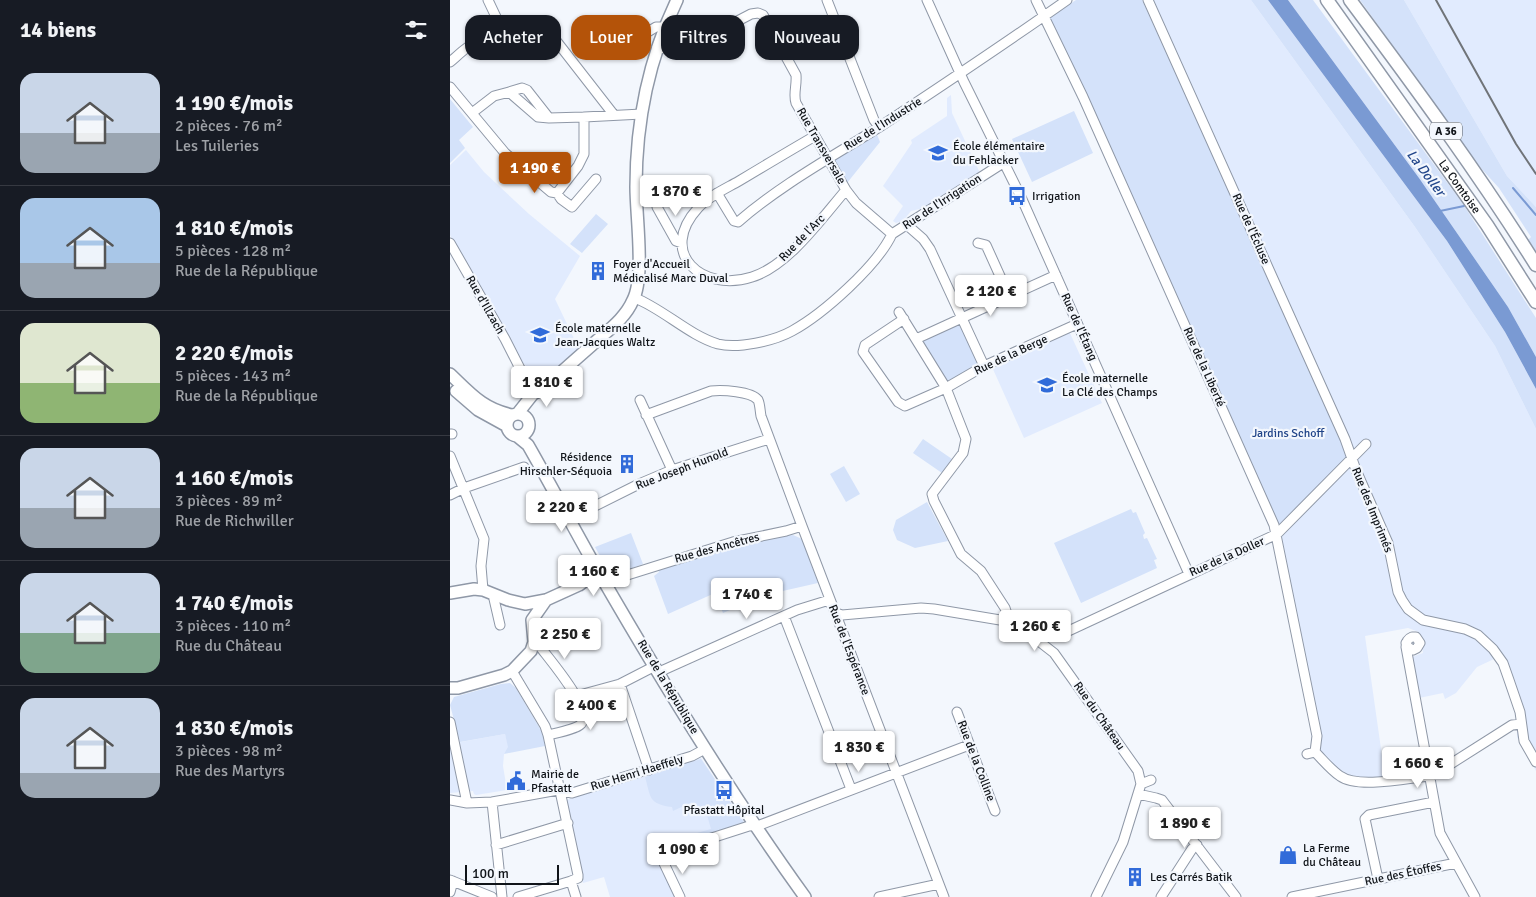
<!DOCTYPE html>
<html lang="fr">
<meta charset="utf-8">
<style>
:root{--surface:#171b24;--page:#20242c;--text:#f1f3f6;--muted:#9ea1a6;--line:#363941;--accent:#b45309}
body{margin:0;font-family:Signika,sans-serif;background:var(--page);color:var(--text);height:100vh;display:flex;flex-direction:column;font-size:19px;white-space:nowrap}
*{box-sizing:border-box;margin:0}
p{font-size:16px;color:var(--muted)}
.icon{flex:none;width:28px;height:28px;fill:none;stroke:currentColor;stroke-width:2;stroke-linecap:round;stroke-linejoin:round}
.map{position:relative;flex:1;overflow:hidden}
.panel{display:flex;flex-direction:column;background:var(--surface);width:450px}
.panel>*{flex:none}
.hud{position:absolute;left:15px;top:15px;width:475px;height:45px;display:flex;gap:10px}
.scale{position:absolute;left:15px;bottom:12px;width:94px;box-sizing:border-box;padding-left:5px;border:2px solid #101419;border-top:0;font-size:14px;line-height:18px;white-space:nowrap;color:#101419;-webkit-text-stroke:4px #f3f7fd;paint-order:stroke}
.price{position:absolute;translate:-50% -42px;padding:0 11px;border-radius:5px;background:#fff;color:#222;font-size:16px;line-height:32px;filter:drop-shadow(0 1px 2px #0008)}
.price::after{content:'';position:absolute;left:50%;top:30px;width:15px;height:11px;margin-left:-8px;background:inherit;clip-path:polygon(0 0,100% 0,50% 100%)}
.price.selected{background:var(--accent);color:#fff}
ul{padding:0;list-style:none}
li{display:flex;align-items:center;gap:15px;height:125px;padding:0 20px}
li+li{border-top:1px solid var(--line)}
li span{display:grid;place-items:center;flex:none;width:140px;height:100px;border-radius:15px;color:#555}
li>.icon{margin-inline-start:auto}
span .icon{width:60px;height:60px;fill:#fffc;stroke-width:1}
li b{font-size:21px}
h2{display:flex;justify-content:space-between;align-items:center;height:60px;padding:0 20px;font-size:21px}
.tag{padding:0 18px;border-radius:15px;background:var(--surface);box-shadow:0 1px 4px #0004;font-size:18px;line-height:45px}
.tag.selected{background:var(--accent);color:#fff}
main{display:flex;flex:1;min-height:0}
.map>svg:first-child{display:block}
</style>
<main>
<section class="panel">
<h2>14 biens<svg class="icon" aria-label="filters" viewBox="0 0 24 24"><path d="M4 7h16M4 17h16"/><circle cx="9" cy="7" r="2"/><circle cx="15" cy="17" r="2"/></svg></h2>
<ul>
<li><span style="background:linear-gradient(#c9d6e8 60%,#9aa5b1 0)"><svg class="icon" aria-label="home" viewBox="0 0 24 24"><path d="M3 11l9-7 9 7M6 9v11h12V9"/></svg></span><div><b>1 190 €/mois</b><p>2 pièces · 76 m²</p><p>Les Tuileries</p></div></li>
<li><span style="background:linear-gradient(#a9c7e8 65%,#9aa5b1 0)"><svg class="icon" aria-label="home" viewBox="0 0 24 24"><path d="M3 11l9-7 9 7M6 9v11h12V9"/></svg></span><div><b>1 810 €/mois</b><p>5 pièces · 128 m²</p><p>Rue de la République</p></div></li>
<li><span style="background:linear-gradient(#dfe7d0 60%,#8fb573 0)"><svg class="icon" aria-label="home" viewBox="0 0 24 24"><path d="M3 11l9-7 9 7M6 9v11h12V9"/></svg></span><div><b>2 220 €/mois</b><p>5 pièces · 143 m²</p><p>Rue de la République</p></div></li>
<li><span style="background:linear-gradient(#c9d6e8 60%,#9aa5b1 0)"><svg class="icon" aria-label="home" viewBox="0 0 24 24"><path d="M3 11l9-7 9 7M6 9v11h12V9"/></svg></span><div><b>1 160 €/mois</b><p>3 pièces · 89 m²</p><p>Rue de Richwiller</p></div></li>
<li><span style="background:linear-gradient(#c9d6e8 60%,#7fa58c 0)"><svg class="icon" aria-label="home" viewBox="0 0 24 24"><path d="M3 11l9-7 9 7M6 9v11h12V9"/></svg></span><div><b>1 740 €/mois</b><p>3 pièces · 110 m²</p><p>Rue du Château</p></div></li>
<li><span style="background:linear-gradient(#c9d6e8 75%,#9aa5b1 0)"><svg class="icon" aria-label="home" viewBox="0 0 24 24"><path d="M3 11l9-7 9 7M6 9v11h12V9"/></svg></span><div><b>1 830 €/mois</b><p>3 pièces · 98 m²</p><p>Rue des Martyrs</p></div></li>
</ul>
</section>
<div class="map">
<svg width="1086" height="897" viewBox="0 0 1086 897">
<rect width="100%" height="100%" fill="#f3f7fd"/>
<!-- built -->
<path fill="#e1ebfe" d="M692 0H801L965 227 1045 346 1086 429V771L1067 737V714L1052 672 1044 659 1027 667 1006 693 995 699 993 693 969 698 962 657 973 653 969 632 958 628 915 636 935 777 912 780 891 774 871 752 862 736 821 534 892 439Z
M954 0H1086V207L1057 176Z
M501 95 502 113 530 173 474 208 461 211 453 221 446 223 443 221 453 206 433 186 462 143 461 140 497 116V98Z
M16 150 34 172 79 214 130 256 105 299 129 349 86 385 77 374 80 371 70 359 0 235V165Z
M619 331 652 403 574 438 542 367Z
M55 734 59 748 54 754 53 766 57 790 26 795 24 794 23 791 0 793V744Z
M251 758 296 825 205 854 225 897H160L154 877 133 883 116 800Z"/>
<!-- green -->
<path fill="#d4e2fa" d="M626 0H692L892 439 897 459 828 527 599 18Z
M801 0H818L997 241 1055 332 1086 389V429L1045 346 965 227Z
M838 0H863L1013 204 1086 318V357L1058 307 969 178Z
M910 0H954L1057 176 1086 207V252L1078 240 1081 237 1049 188 1028 165Z
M0 99 23 127 9 140 15 148 0 163Z
M624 111 643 153 582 182 562 139Z
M426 132 430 142 397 183 383 160Z
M146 214 158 224 132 253 120 244Z
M506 323 511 325 528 363 497 383 472 340Z
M473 439 502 459 492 473 463 453Z
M394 466 410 494 396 502 380 474Z
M477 502 498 541 465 548 447 540 443 530 446 520Z
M681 509 683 513 686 512 695 533 693 535 694 539 697 538 707 559 704 560 707 568 631 603 604 543Z
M181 533 193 564 161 576 145 547Z
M343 535 352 539 368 583 315 595 273 613 265 593 218 614 204 576 209 572 208 568 285 544Z
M60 683 66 688 92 732 95 746 54 754 58 747 55 734 10 742 0 705 4 697 51 684Z
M251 759 295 824 228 846 227 841 247 836V833L261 829 255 808 245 811 242 802 223 811 222 807C198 804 201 797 195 777Z"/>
<!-- water -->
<path fill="#7a9ad3" d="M818 0H838L969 178 1058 307 1086 357V389L1055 332 997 241Z"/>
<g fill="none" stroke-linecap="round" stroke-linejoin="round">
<!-- stream -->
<path stroke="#7a9ad3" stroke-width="2" d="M1063 188 1086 215
M990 211 1014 206"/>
<!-- minor casing -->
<g stroke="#8f98a7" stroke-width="11">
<path id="minor" d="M38 0 55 36
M377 0 424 120 429 127
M477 0 514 82 571 197 739 574
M586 0 633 97 824 525 867 736 865 752
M698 0 895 439 906 470 938 543 948 592 952 600 958 609 973 620 1015 629 1028 635 1043 649 1053 663 1059 680 1070 712 1074 741 1086 762
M329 43 385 20
M173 47 206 27H214
M207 47 228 52 301 14 308 13 313 15 346 75C347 86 343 94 346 103L396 190 406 203 442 234
M0 62C6 57 12 51 18 47 29 41 79 27 91 30 96 31 100 34 104 38L164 115
M0 87 55 153 101 192 107 193 128 166 134 154V117L192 114
M72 88 77 90 99 118 88 117 59 92Z
M22 113 44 96 59 92
M99 118 134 117
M365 136C339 151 314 166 289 181 275 189 259 196 248 208 207 253 252 293 302 277 338 266 371 219 396 190
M107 193 111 199 122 207 146 179
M267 193 284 221 288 222C332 184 382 157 431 126 493 85 556 43 617 0
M207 207 226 241 232 243
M457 225 473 239 480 249 534 366
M0 243 55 339 83 394
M528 243 536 245 559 296
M185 298C213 309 240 336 268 344 288 349 324 341 342 331 373 314 427 266 442 234L553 163
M449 312 496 388 516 439 513 453 482 494 484 501 511 554 531 571 555 608 557 614 556 621
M454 319 415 345 413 352 448 402 455 406 496 388 534 366 627 324
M466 339 606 275
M190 400 222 470
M196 415 261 391C272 390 301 391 308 400 310 404 310 411 311 416L352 526 494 897
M0 434H2
M0 456 34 539 31 566 33 590
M0 495 14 488 74 467
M119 519 189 484 222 470 319 439
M155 582 283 542 336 531 352 526
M45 596 44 599 50 625
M386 613 392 615 471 608 484 609 556 621 577 632 604 653 688 771 691 784
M334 616 401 789
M577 632 612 634 827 534 916 444
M84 642 88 644C97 657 144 709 131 724 127 729 106 733 98 735
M956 643 958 647 963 650 967 648 970 643 966 637H962C957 639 956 642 956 647L990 833 1025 897
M62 671 95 726 98 735 128 875V878L121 881 126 897
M209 672 347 610 376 601 382 604
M170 684 199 770
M126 696 170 684 205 666
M507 712 545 811
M0 722 17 803
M857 754 865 752C873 760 881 770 890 776 908 789 958 778 979 776L988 772 1062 725 1071 724
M688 794 706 798 712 800 786 897
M0 800 17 803 42 802 108 790 122 793 242 756 255 749
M42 802 52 897
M46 845 118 823
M928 879 915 819 919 815 984 802
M0 880 42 897
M0 892 3 881
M68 897 121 881
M230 897 211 857 215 853 299 826 310 825 519 745
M429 897 489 884
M646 897 673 842 691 784 701 780
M711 897 742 849 747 845
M842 897 1006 863"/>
</g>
<!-- major casing -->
<g stroke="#8f98a7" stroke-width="14">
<path id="major" d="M0 374C21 394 33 409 62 415
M6 391 28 410 57 426
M68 413 83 394 94 388C110 373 126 359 142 345 157 331 175 319 183 300 195 277 186 216 186 187 186 123 199 58 227 0
M57 425a11 11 0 1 1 22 0a11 11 0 1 1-22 0Z
M67 436 78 445C102 487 124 529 148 571 212 682 280 793 355 897
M0 593 24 589 33 590 58 600 75 604 96 600 129 585 148 571
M0 688H8L54 675 62 671 81 651 84 642 82 620 96 600"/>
</g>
<!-- highway casing -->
<g stroke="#8f98a7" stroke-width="15">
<g id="highway">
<path id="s1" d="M877 0 1037 225 1086 302"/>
<path d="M900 0C965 87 1029 174 1086 265"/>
</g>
</g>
<!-- minor -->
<use href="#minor" stroke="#fff" stroke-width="9"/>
<!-- major -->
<use href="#major" stroke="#fff" stroke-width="11"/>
<!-- highway -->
<use href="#highway" stroke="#fff" stroke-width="12"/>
<!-- rail -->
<path stroke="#707479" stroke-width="2" d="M986 0 1066 144 1086 174"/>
</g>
<!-- icons -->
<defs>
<g id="school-bare" transform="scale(1.5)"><path d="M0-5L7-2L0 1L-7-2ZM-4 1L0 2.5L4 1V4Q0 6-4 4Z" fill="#316bd9" stroke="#f3f7fd" stroke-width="2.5" paint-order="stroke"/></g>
<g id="bus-bare" transform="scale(1.5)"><path d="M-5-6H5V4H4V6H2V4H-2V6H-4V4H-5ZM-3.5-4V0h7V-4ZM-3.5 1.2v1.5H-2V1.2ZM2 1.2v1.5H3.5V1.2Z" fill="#316bd9" stroke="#f3f7fd" stroke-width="2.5" paint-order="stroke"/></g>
<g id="building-bare" transform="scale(1.5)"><path d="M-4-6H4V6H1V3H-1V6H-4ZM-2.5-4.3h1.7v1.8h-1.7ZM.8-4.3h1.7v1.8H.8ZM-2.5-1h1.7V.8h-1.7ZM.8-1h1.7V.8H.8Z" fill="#316bd9" stroke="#f3f7fd" stroke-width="2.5" paint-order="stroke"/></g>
<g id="civic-bare" transform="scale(1.5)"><path d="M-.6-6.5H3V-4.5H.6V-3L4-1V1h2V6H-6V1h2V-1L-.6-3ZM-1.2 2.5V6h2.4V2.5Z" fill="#316bd9" stroke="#f3f7fd" stroke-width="2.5" paint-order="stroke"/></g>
<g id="shop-bare" transform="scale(1.5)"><path d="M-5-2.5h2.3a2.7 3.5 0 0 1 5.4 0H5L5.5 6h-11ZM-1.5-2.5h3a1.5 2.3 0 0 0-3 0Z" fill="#316bd9" stroke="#f3f7fd" stroke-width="2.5" paint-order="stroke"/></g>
</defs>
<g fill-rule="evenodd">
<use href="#school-bare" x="488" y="153"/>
<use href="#bus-bare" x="567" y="196"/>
<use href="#building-bare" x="148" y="271"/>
<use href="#school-bare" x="90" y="335"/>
<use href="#school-bare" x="597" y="385"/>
<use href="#building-bare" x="177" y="464"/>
<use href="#civic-bare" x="66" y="781"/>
<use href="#bus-bare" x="274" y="790"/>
<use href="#shop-bare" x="838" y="855"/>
<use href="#building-bare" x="685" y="877"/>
</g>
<g text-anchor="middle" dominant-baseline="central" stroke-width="4.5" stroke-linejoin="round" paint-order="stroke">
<!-- shield labels -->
<rect fill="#f3f7fd" stroke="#54585d" stroke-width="1" x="980" y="122.5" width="32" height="17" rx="4"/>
<g font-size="11" font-weight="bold" fill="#101419">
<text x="996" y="131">A 36</text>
</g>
<!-- street labels -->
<g font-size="12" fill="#101419" stroke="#f3f7fd">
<text transform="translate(433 124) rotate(-32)">Rue de l'Industrie</text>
<text transform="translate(371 146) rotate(60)">Rue Transversale</text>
<text stroke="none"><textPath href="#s1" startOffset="229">La Comtoise</textPath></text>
<text transform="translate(492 202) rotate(-33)">Rue de l'Irrigation</text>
<text transform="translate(801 229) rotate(66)">Rue de l'Écluse</text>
<text transform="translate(352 238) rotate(-46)">Rue de l'Arc</text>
<text transform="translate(35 305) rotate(60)">Rue d'Illzach</text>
<text transform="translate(629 327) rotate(66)">Rue de l'Étang</text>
<text transform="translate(561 355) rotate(-25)">Rue de la Berge</text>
<text transform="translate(754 367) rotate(66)">Rue de la Liberté</text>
<text transform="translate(232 469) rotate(-21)">Rue Joseph Hunold</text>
<text transform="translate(922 510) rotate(68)">Rue des Imprimés</text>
<text transform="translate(267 548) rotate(-15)">Rue des Ancêtres</text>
<text transform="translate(777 557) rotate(-24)">Rue de la Doller</text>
<text transform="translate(399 650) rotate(69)">Rue de l'Espérance</text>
<text transform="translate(218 687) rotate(59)">Rue de la République</text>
<text transform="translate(649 716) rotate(55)">Rue du Château</text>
<text transform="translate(526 761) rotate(69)">Rue de la Colline</text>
<text transform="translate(187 773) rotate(-17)">Rue Henri Haeffely</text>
<text transform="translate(953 874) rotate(-12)">Rue des Étoffes</text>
</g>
<!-- poi labels -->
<g font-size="12" fill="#101419" stroke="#f3f7fd" text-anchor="start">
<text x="503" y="146">École élémentaire<tspan x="503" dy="14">du Fehlacker</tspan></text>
<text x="582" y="196">Irrigation</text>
<text x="163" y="264">Foyer d'Accueil<tspan x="163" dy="14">Médicalisé Marc Duval</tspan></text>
<text x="105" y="328">École maternelle<tspan x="105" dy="14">Jean-Jacques Waltz</tspan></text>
<text x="612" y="378">École maternelle<tspan x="612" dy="14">La Clé des Champs</tspan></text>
<text x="162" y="457" text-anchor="end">Résidence<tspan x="162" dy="14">Hirschler-Séquoia</tspan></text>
<text x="81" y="774">Mairie de<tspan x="81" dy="14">Pfastatt</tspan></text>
<text x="274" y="810" text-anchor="middle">Pfastatt Hôpital</text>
<text x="853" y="848">La Ferme<tspan x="853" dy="14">du Château</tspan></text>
<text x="700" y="877">Les Carrés Batik</text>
</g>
<!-- park labels -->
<g font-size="12" fill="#204488" stroke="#f3f7fd">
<text x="838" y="433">Jardins Schoff</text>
</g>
<!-- water labels -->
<g font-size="14" font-style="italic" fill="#23478b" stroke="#f3f7fd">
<text transform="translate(976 173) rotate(53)">La Doller</text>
</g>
</g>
</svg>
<div class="scale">100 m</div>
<b class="price selected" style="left:85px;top:194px">1 190 €</b>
<b class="price" style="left:226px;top:217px">1 870 €</b>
<b class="price" style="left:541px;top:317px">2 120 €</b>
<b class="price" style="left:97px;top:408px">1 810 €</b>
<b class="price" style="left:112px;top:533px">2 220 €</b>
<b class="price" style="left:144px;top:597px">1 160 €</b>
<b class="price" style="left:297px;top:620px">1 740 €</b>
<b class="price" style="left:585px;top:652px">1 260 €</b>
<b class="price" style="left:115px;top:660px">2 250 €</b>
<b class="price" style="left:141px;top:731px">2 400 €</b>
<b class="price" style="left:409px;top:773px">1 830 €</b>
<b class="price" style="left:968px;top:789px">1 660 €</b>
<b class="price" style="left:735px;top:849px">1 890 €</b>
<b class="price" style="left:233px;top:875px">1 090 €</b>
<div class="hud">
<a class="tag">Acheter</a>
<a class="tag selected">Louer</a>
<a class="tag">Filtres</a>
<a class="tag">Nouveau</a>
</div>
</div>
</main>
